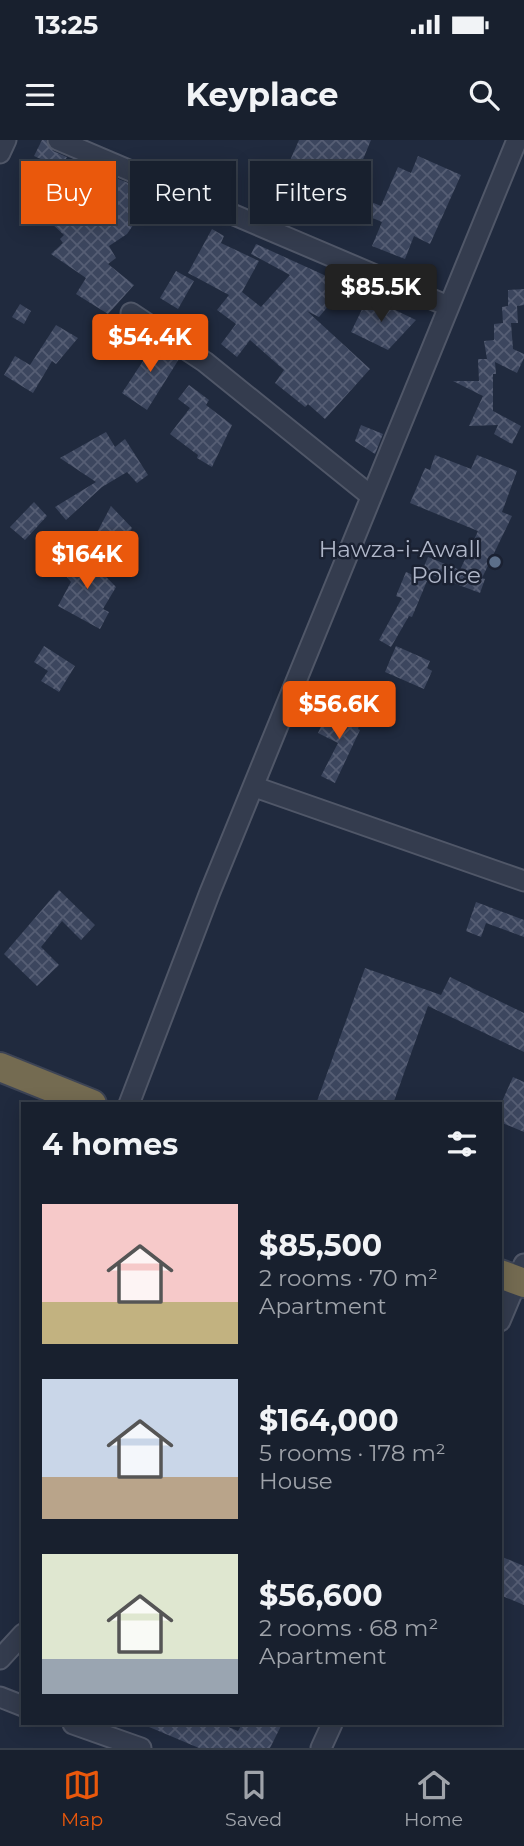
<!DOCTYPE html>
<meta charset="utf-8">
<style>
:root{--surface:#18202e;--page:#212836;--text:#f1f3f6;--muted:#9fa3aa;--line:#363e4a;--accent:#ea580c}
body{margin:0;font-family:Montserrat,sans-serif;background:var(--page);color:var(--text);height:100vh;display:flex;flex-direction:column;font-size:26px;white-space:nowrap}
*{box-sizing:border-box;margin:0}
p{font-size:23px;color:var(--muted)}
.icon{flex:none;width:38px;height:38px;fill:none;stroke:currentColor;stroke-width:2;stroke-linecap:round;stroke-linejoin:round}
.map{position:relative;flex:1;overflow:hidden}
.panel{position:absolute;left:21px;top:962px;width:481px;height:623px;display:flex;flex-direction:column;background:var(--surface);border-radius:0px;box-shadow:0 4px 18px #0003,0 0 0 2px var(--line)}
.panel>*{flex:none}
.top-card{position:absolute;left:21px;top:21px;width:483px;height:63px;display:flex;gap:14px}
.price{position:absolute;translate:-50% -60px;padding:0 16px;border-radius:7px;background:var(--accent);color:#fff;font-size:23px;line-height:46px;filter:drop-shadow(0 2px 4px #0008)}
.price::after{content:'';position:absolute;left:50%;top:42px;width:21px;height:16px;margin-left:-10px;background:inherit;clip-path:polygon(0 0,100% 0,50% 100%)}
.price.active{background:#222;color:#fff}
ul{padding:0;list-style:none}
li{display:flex;align-items:center;gap:21px;height:175px;padding:0 21px}
li span{display:grid;place-items:center;flex:none;width:196px;height:140px;border-radius:0px;color:#555}
li>.icon{margin-inline-start:auto}
span .icon{width:84px;height:84px;fill:#fffc;stroke-width:1}
li b{font-size:30px}
h2{display:flex;justify-content:space-between;align-items:center;height:84px;padding:0 21px;font-size:30px}
.tag{padding:0 24px;border-radius:0px;background:var(--surface);box-shadow:0 4px 18px #0003,0 0 0 2px var(--line);font-size:24px;line-height:63px}
.tag.active{background:var(--accent);color:#fff}
.status{display:flex;justify-content:space-between;align-items:center;height:49px;padding:0 35px;background:var(--surface);direction:ltr}
.status svg{height:19px;fill:currentColor}
header{display:flex;justify-content:space-between;align-items:center;height:91px;padding:0 21px;background:var(--surface);font-size:32px;font-weight:700}
.tabs{display:flex;justify-content:space-around;align-items:center;height:98px;border-top:2px solid var(--line);background:var(--surface);font-size:19px;color:var(--muted)}
.tabs a{display:grid;justify-items:center;gap:4px}
.tabs .active{color:var(--accent)}
.map>svg:first-child{display:block}
</style>
<div class="status"><b>13:25</b><svg viewBox="0 0 49 12"><path d="M0 12V9h3v3zM5 12V6h3v6zM10 12V3h3v9zM15 12V0h3v12zM26 1h20v11H26zM47 4h2v5h-2z"/></svg></div>
<header><svg class="icon" aria-label="menu" viewBox="0 0 24 24"><path d="M4 6h16M4 12h16M4 18h16"/></svg>Keyplace<svg class="icon" aria-label="search" viewBox="0 0 24 24"><circle cx="10" cy="10" r="6"/><path d="M15 15l6 6"/></svg></header>
<div class="map">
<svg width="524" height="1608" viewBox="0 0 524 1608">
<defs>
<pattern id="building-cross-hatch" width="8" height="8" patternUnits="userSpaceOnUse" patternTransform="scale(1.75)"><rect width="8" height="8" fill="#3c465e"/><path d="M0 0l8 8M0 8l8-8" fill="none" stroke="#565e74"/></pattern>
</defs>
<rect width="100%" height="100%" fill="#202a3e"/>
<!-- building -->
<path fill="url(#building-cross-hatch)" d="M42 0H46L53 11 67 17 61 28 34 16Z
M299 0H371L354 41 327 29 315 56 281 41Z
M418 16 461 35 430 104 414 96 405 119 372 106 382 82 349 68 354 55 381 66 398 27 411 33Z
M86 36 102 64 116 38 141 48 135 58 147 65 127 94 109 106 116 118 108 124 134 145 108 174 76 154 86 138 51 114 63 103 60 99 64 95 33 66Z
M212 89 224 96 221 103 259 121 242 152 261 167 290 135 251 114 256 104 346 145 319 177 307 171 370 229 325 279 308 264 305 267 275 243 284 230 250 200 237 217 221 204 236 184 217 170 229 155 188 133Z
M176 131 194 141 178 169 160 158Z
M524 149V165L517 166 518 183H511L513 209 524 214V218L517 233 495 222 496 234H493V271L521 286 512 304 494 294 498 285 469 286 483 256 453 241H479L478 219H487L484 201 494 200V184L503 183 502 167 508 166V150Z
M368 157 416 180 388 210 351 192Z
M20 164 31 171 24 184 12 177Z
M56 185 78 198 56 224 52 221 33 253 4 235 15 216 30 225Z
M143 196 179 219 147 270 122 253 149 212 138 205Z
M189 245 209 260 206 265 232 285 212 327 197 318 198 315 170 294 190 268 178 259Z
M361 285 383 294 375 314 355 301Z
M106 292 115 307 125 299 148 335 137 343 127 332 102 347 66 380 55 367 96 342 60 318Z
M435 315 471 329 477 315 517 331 502 372 512 376 482 438 485 439 480 453 422 431 428 417 460 430 478 391 410 363 425 328 430 330Z
M34 362 47 376 25 400 10 387Z
M111 366 132 388 119 414 93 400Z
M79 409 116 447 103 469 109 472 100 489 58 466 71 442 65 435 71 430 64 422Z
M406 432 427 441 412 477 409 476 391 507 379 500 402 458 396 456Z
M44 506 75 526 59 552 41 541 48 531 34 522Z
M396 506 430 521 427 528 432 531 424 549 385 532Z
M330 567 360 583 358 589 360 590 335 643 321 636 338 603 318 593Z
M59 750 95 785 81 800 62 781 41 807 59 825 37 846 4 814Z
M476 762 524 780V797L486 783 481 797 466 791Z
M365 828 441 855 450 837 524 873V912L428 866 393 964H316Z
M513 937 524 942V992L500 982V966Z
M500 1416 524 1426V1465L500 1455Z
M142 1584H221L238 1591 242 1584H282L270 1608H199Z"/>
<g fill="none" stroke-linecap="round" stroke-linejoin="round">
<!-- minor casing -->
<g stroke="#505768" stroke-width="23">
<path id="minor" d="M58 0 448 166
M0 13 6 0
M131 173 205 222 371 356
M255 647 524 741
M129 964 210 752 517 0
M500 1181 524 1124
M0 1519 23 1494
M0 1557 23 1566
M73 1584 141 1608
M321 1608 332 1584"/>
</g>
<!-- highway casing -->
<g stroke="#3d4455" stroke-width="32">
<path id="highway" d="M0 927 92 964
M500 1134 524 1143"/>
</g>
<!-- minor -->
<use href="#minor" stroke="#343c4e" stroke-width="19"/>
<!-- highway -->
<use href="#highway" stroke="#746b51" stroke-width="28"/>
</g>
<!-- markers -->
<circle fill="#5c6f8a" stroke="#1a2132" stroke-width="2.5" cx="495" cy="422" r="7"/>
<g text-anchor="middle" dominant-baseline="central" stroke-width="5" stroke-linejoin="round" paint-order="stroke">
<!-- poi labels -->
<g font-size="23" fill="#b0b7c9" stroke="#1a2132" text-anchor="end">
<text x="481" y="409">Hawza-i-Awall<tspan x="481" dy="26">Police</tspan></text>
</g>
</g>
</svg>
<b class="price active" style="left:381px;top:184px">$85.5K</b>
<b class="price" style="left:150px;top:234px">$54.4K</b>
<b class="price" style="left:87px;top:451px">$164K</b>
<b class="price" style="left:339px;top:601px">$56.6K</b>
<div class="top-card">
<a class="tag active">Buy</a>
<a class="tag">Rent</a>
<a class="tag">Filters</a>
</div>
<section class="panel">
<h2>4 homes<svg class="icon" aria-label="filters" viewBox="0 0 24 24"><path d="M4 7h16M4 17h16"/><circle cx="9" cy="7" r="2"/><circle cx="15" cy="17" r="2"/></svg></h2>
<ul>
<li><span style="background:linear-gradient(#f6c9c9 70%,#c2b280 0)"><svg class="icon" aria-label="home" viewBox="0 0 24 24"><path d="M3 11l9-7 9 7M6 9v11h12V9"/></svg></span><div><b>$85,500</b><p>2 rooms · 70 m²</p><p>Apartment</p></div></li>
<li><span style="background:linear-gradient(#c9d6e8 70%,#b9a48a 0)"><svg class="icon" aria-label="home" viewBox="0 0 24 24"><path d="M3 11l9-7 9 7M6 9v11h12V9"/></svg></span><div><b>$164,000</b><p>5 rooms · 178 m²</p><p>House</p></div></li>
<li><span style="background:linear-gradient(#dfe7d0 75%,#9aa5b1 0)"><svg class="icon" aria-label="home" viewBox="0 0 24 24"><path d="M3 11l9-7 9 7M6 9v11h12V9"/></svg></span><div><b>$56,600</b><p>2 rooms · 68 m²</p><p>Apartment</p></div></li>
</ul>
</section>
</div>
<nav class="tabs">
<a class="active"><svg class="icon" aria-label="map" viewBox="0 0 24 24"><path d="M3 6l6-2 6 2 6-2v14l-6 2-6-2-6 2zM9 4v14M15 6v14"/></svg>Map</a>
<a><svg class="icon" aria-label="saved" viewBox="0 0 24 24"><path d="M7 4h10v16l-5-4-5 4z"/></svg>Saved</a>
<a><svg class="icon" aria-label="home" viewBox="0 0 24 24"><path d="M3 11l9-7 9 7M6 9v11h12V9"/></svg>Home</a>
</nav>
